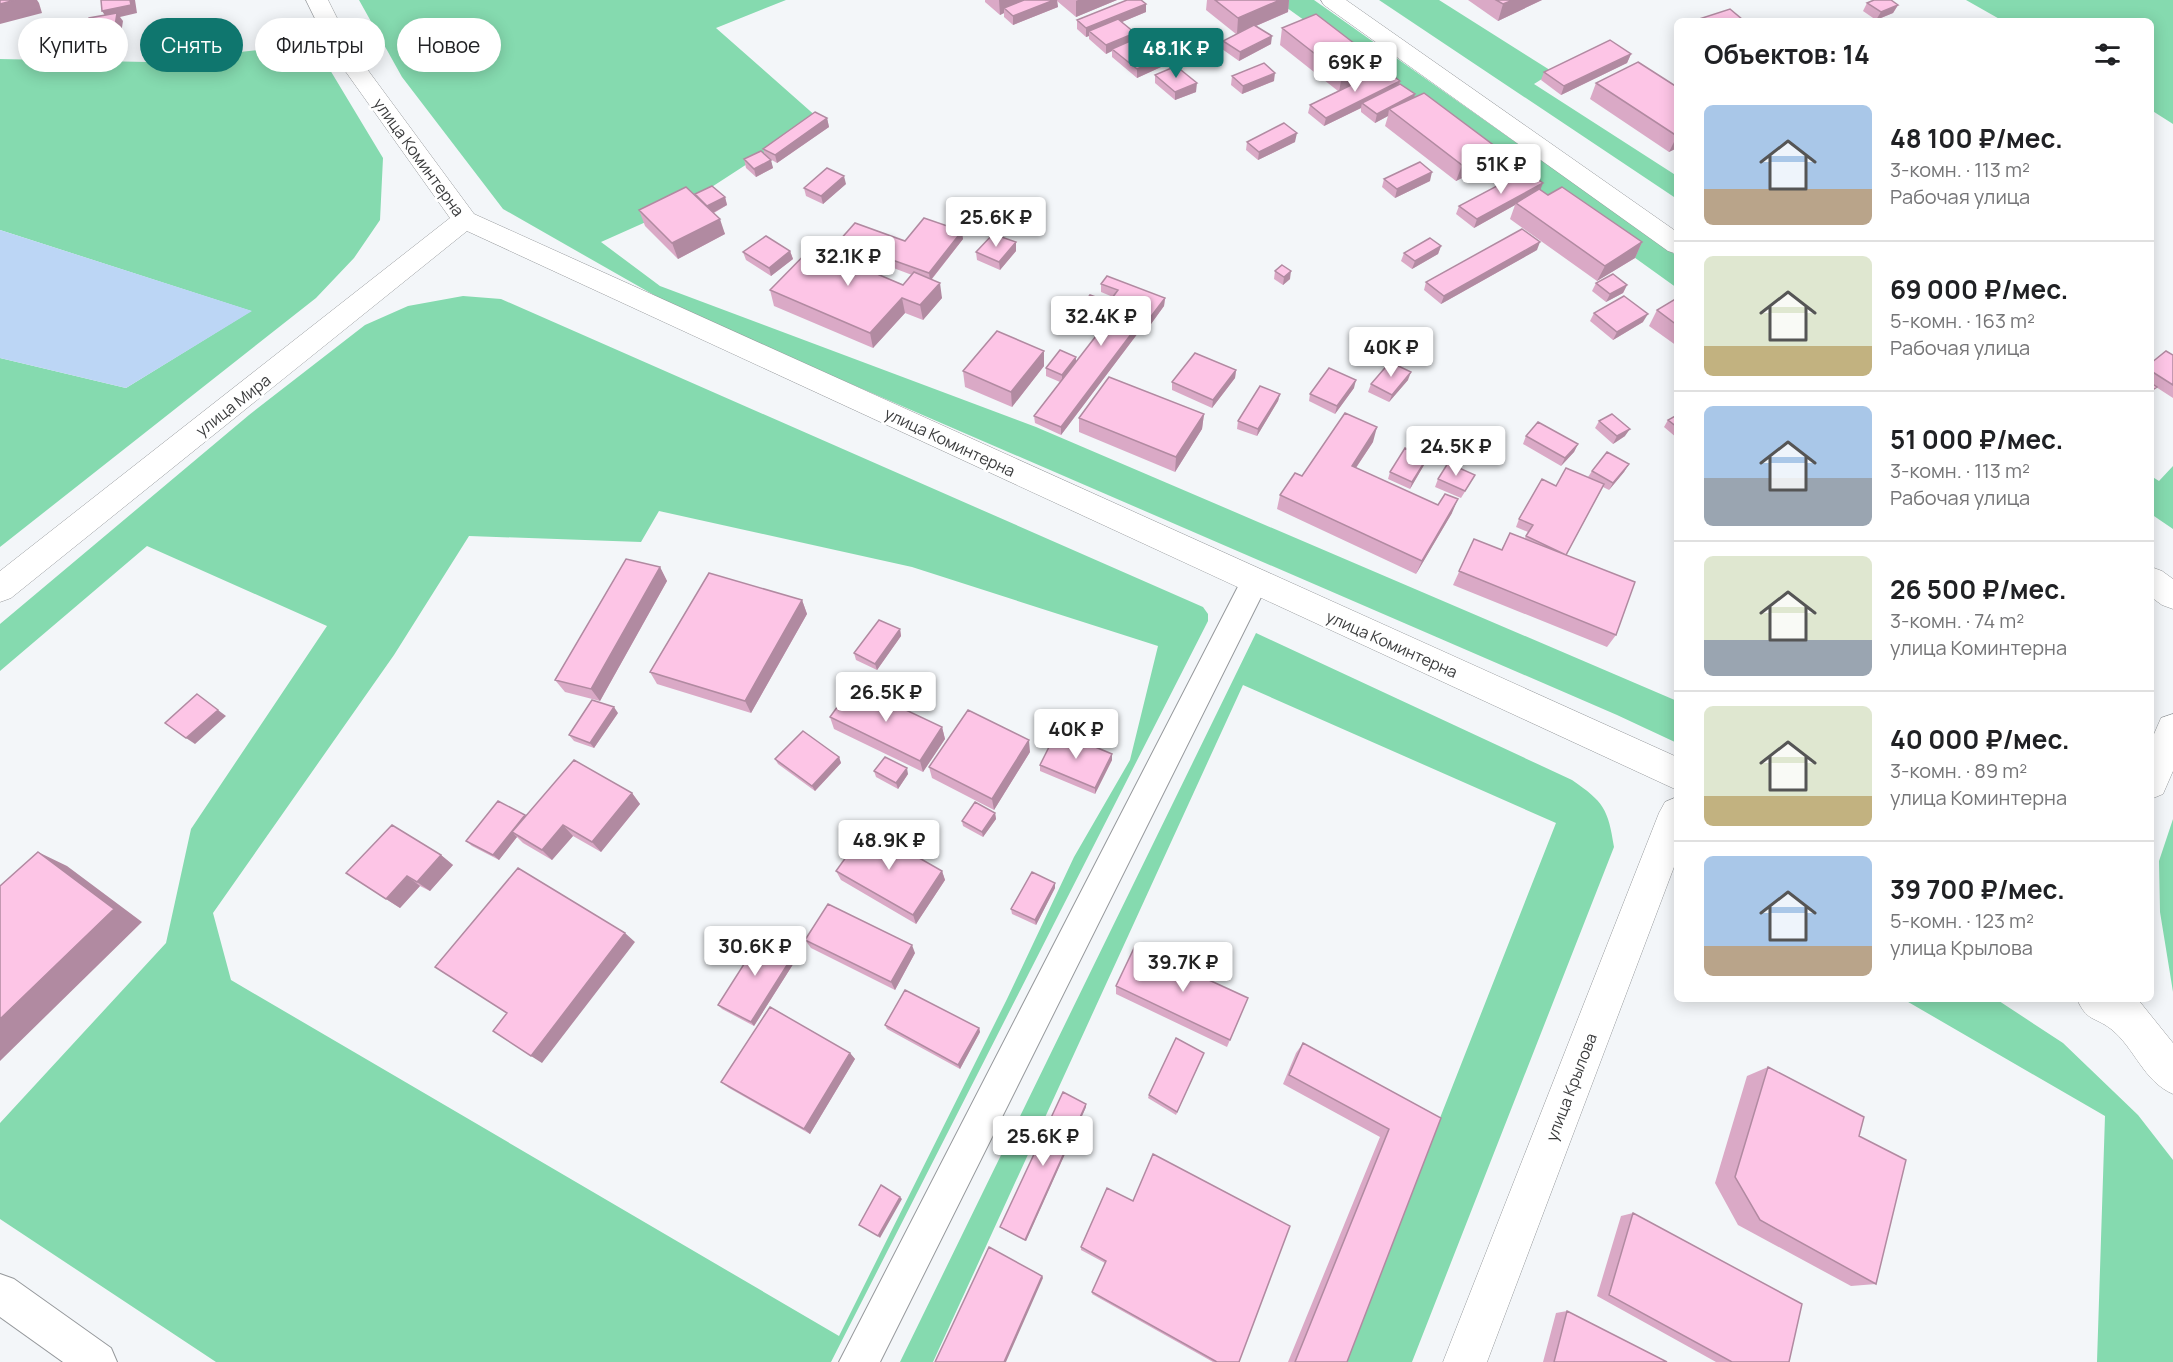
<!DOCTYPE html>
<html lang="ru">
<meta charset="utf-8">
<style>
:root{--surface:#fff;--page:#f2f2f2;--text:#202124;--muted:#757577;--line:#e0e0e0;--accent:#0f766e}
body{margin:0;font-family:Manrope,sans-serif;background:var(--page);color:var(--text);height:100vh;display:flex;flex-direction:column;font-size:22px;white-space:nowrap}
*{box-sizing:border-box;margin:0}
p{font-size:20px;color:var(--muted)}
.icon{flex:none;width:33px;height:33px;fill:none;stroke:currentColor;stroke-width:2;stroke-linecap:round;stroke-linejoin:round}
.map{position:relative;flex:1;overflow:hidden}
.sheet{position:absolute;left:1674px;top:18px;width:480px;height:984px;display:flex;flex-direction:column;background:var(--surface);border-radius:9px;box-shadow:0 3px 15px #0003}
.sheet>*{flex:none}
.hud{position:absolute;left:18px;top:18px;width:570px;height:54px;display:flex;gap:12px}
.price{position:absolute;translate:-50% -51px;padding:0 14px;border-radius:6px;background:#fff;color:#222;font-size:20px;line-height:39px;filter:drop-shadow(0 2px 3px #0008)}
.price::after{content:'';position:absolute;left:50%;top:36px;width:18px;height:14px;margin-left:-9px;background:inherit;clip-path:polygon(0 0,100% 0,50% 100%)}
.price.selected{background:var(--accent);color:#fff}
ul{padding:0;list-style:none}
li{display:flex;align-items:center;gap:18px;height:150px;padding:0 30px}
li+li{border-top:2px solid var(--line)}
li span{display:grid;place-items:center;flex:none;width:168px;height:120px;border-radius:9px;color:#555}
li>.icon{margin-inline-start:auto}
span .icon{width:72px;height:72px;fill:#fffc;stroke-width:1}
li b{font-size:26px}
h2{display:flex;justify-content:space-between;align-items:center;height:72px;padding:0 30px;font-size:26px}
.tag{padding:0 21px;border-radius:27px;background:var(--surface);box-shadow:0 3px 15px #0003;font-size:21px;line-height:54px}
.tag.selected{background:var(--accent);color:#fff}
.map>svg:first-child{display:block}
</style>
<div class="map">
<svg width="2173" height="1362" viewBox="0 0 2173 1362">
<rect width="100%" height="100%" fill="#f3f6f9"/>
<!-- green -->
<path fill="#85daaf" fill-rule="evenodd" d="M359 0H786L716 28 818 118 684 205 601 242 660 286 1036 427 1677 701V743L1617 715 682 311 503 209 402 77Z
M1276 0H1314L1677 256V288Z
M1379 0H1439L1553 72 1534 84 1677 176V199Z
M1966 0H2173V124L2151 110V21H2003Z
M312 40 383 158 380 220 354 258 316 298 0 547V358L126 388 251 311 0 230V59L147 62 268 49Z
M463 296 501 299 1203 607 1208 614V621L831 1362H216L0 1219V1123L166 943 191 829 327 626 147 546 0 671V624L249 415 365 325 408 306ZM659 511 912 567 1158 646 1130 760 1074 857 1007 999 839 1336 231 980 213 913 394 655 469 536 641 542Z
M2173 466V529L2151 514V476L2159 481Z
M1256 633 1572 780C1604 802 1608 809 1614 847L1412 1362H1344L1556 823 1243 685 933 1362H900Z
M2173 819V992L2160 912 2159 861Z
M1903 999H1996L2063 1043 2138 1115 2173 1160V1362H2097L2105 1116Z"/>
<!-- water -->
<path fill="#bcd6f5" d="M0 230 252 311 126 388 0 358Z"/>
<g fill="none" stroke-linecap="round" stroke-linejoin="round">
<!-- service casing -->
<g stroke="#96999c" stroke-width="2">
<path id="service" d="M1255 569 1265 573 1269 581 880 1362H839L1245 573Z
M0 1274 14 1279 111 1348 117 1362H63L0 1317Z"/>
</g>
<!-- minor casing -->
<g stroke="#96999c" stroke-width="1">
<path id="minor" d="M306 0H328L353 50 474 214 1677 757V790L467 231 11 598 0 602V571L450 218 331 51Z
M1321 0H1346L1677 232V254L1668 251 1324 5Z
M2151 567 2162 571 2173 579V609L2162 605 2151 597Z
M2173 714V771L2163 794 2151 799V741L2161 718Z
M1677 797V859L1487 1362H1443L1659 813 1665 802Z
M2077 999H2133L2140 1002 2173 1043V1094C2143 1081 2135 1048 2111 1029 2094 1016 2087 1022 2077 999Z"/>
</g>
<!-- service -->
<use href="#service" fill="#fff" fill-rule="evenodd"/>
<!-- minor -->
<use href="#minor" fill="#fff" fill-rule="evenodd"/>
</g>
<!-- wall -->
<path fill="#daa9c6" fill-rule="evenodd" d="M985 0H1117L1076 17 1057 1 1058 7 1013 25 1004 17V13L1000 15 985 2Z
M1207 0H1289L1288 12 1256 26 1271 44 1239 61 1222 49 1223 41 1236 34 1206 10Z
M1468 0H1542L1498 21Z
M1867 3 1898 5 1893 13 1876 20 1863 11Z
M1146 12 1122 22 1135 39 1161 59V67L1137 78 1112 57V51L1106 54 1089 39V36L1086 37 1077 29V20Z
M1282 28 1376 60 1373 75 1400 81V84L1414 98 1491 163 1456 181 1385 126 1388 116 1375 123 1361 112V108L1324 126 1308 113 1310 105 1338 91 1280 45Z
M1677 28V37L1674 34Z
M1631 54 1627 63 1561 95 1541 80 1544 72Z
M1155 75 1196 92 1175 100 1155 83Z
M1232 76 1274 81 1242 94 1231 85Z
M1596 83 1677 87V148L1669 152 1590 99Z
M827 118 829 127 777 163 770 159 773 168 756 177 746 168 744 159 765 155 763 149Z
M1247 142H1295L1258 160 1246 150Z
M1384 179 1430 181 1395 198 1382 187Z
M846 184 823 204 806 196 804 188Z
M1540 190 1548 195 1642 242 1635 258 1597 281 1510 219 1515 205 1474 228 1456 214 1459 206Z
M695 194 725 197 727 205 714 213 725 234 678 259 645 226 639 210Z
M963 239 932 279 942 298 923 320 905 313 873 348 774 306 770 290 840 248 839 241ZM867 258 912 275 903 285 880 275 877 263Z
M1441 246 1438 254 1412 269 1401 261 1404 253Z
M1537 250 1441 304 1424 290 1426 282Z
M790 251 793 259 771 276 746 260 743 252Z
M1016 251 1000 270 977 260 976 252Z
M1275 271 1290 279 1283 285 1274 279Z
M1596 283 1627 285 1623 293 1606 302 1592 291Z
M1101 284 1165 298 1164 306 1143 335 1138 333 1061 435 1035 423 1034 416 1060 382 1046 376V368L1076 362 1108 321 1084 311V303L1109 302 1113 297 1101 292Z
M1677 298V346L1649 326 1657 310Z
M1594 313 1643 322 1613 340 1590 321Z
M2173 355V398L2156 387 2151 392V363Z
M1044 366 1012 407 965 387 963 371Z
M1236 370 1235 378 1212 408 1172 390V382Z
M1408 380 1389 402 1368 392 1371 384Z
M1354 388 1335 414 1309 401 1310 394Z
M1280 394 1278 401 1257 436 1237 429 1238 421Z
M1204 414 1202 429 1175 472 1079 432V418Z
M1677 415V438L1664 427 1668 420Z
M1599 421 1625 436 1613 444 1595 428Z
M1526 436 1578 444 1574 452 1561 466 1523 444Z
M1373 442 1356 468 1452 513 1416 574 1277 509 1280 495 1302 476Z
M1629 464 1624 472 1609 490 1603 487 1566 555 1616 635 1607 647 1453 585 1474 539 1501 550 1510 533 1525 538 1528 532 1516 527 1519 519 1588 477 1592 471Z
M1424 465 1410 489 1388 479 1390 472Z
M1438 479 1471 482 1461 498 1435 487Z
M660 567 667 581 600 701 565 692 555 680Z
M802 600 807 614 751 713 657 684 650 672Z
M900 629 901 636 877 670 856 660 854 653Z
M618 713 594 748 574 741 569 735Z
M830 717 942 727 945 739 923 772 834 729Z
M1030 752 994 810 932 778 929 767Z
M1112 754V760L1095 794 1040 771V765Z
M839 757 841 763 815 791 778 764 775 759Z
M874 771 908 774 898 789 876 777Z
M632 793 640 804 601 852 573 836 552 860 523 843 517 837 499 860 472 846 466 841 525 815 526 816Z
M995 813 996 819 983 837 963 826 962 821Z
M441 855 453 865 430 891 420 886 400 908 346 873Z
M836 871H942L945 880 916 924 841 880Z
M1055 883V888L1036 925 1012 914 1011 909Z
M805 940 915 953 895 990 811 948Z
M757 945 797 958 754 1026 722 1009 718 1005 745 963 737 959 733 955Z
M1116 986 1230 1040 1227 1047 1116 994Z
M885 1025 979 1028 980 1032 960 1069 887 1029Z
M1303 1043 1441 1118 1347 1362H1288L1380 1137 1283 1084 1296 1053Z
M850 1053 855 1059 810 1134 729 1088 721 1082Z
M1204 1053 1176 1115 1148 1098 1149 1095Z
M1768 1067 1859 1136 1876 1284 1851 1286 1738 1225 1715 1183 1747 1076Z
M1086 1107 1026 1241 1001 1228 1000 1227Z
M1107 1188 1239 1362H1213L1092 1294 1105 1263 1081 1250V1247Z
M1633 1213 1789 1362H1716L1597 1296 1621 1216Z
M1567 1311 1667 1362H1543L1556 1313Z"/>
<!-- shaded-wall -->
<path fill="#b18aa1" d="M15 0H37L39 3 42 13 0 24V4Z
M130 0H135L137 13 120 17 123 21 119 47 92 52 85 44 108 20 102 11Z
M999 0H1037L1004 8V13L1000 15Z
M1054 0H1057L1058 7 1013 25V16Z
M1078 0H1117L1076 17V1Z
M1280 0H1289L1288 12 1237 34 1238 18Z
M1513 0H1542L1498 21 1503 4Z
M1146 4V12L1093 34 1089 31V36L1086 37V28Z
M1898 5 1893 13 1876 20 1881 12Z
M1135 33V41L1112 49V51L1106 54V45Z
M1272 36 1271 44 1239 61 1240 52Z
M1631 54 1627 63 1561 95 1564 86Z
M1161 59V67L1137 78V69Z
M1376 60 1372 77 1339 92 1342 75Z
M1275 73 1274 81 1242 94 1243 86Z
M1400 81 1398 90 1362 103 1361 108 1324 126 1326 118Z
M1197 83 1196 92 1175 100V92Z
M1415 94 1413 103 1389 109 1388 116 1375 123 1377 114Z
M827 118 829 127 777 163 775 155Z
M1297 133 1295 142 1258 160 1259 152Z
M1677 136V148L1669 152Z
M1496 147 1491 163 1456 181 1462 165Z
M771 160 773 168 756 177 754 169Z
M1432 172 1430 181 1395 198 1397 189Z
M844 176 846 184 823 204 821 196Z
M1543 183 1540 191 1516 203 1515 205 1474 228 1477 219Z
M725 197 727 205 709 215 707 206Z
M720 219 725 234 678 259 672 243Z
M962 231 963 239 930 281 929 273Z
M1016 242V251L1000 270 999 262Z
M1540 242 1537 250 1441 304 1444 296Z
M1642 242 1635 258 1597 281 1605 266Z
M1441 246 1438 254 1412 269 1415 261Z
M790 251 793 259 771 276 769 268Z
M877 263 880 278 870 271Z
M1291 271 1290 279 1283 285 1284 277Z
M940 283 942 298 923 320 920 305Z
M1627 285 1623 293 1606 302 1610 294Z
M902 298 905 313 873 348 870 333Z
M1165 298 1164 306 1143 335V327Z
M1648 314 1643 322 1613 340 1617 332Z
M1138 325V333L1061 435V427Z
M1044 351V366L1012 407 1011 392Z
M1076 357V364L1062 383V375Z
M1236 370 1235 378 1212 408 1213 400Z
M1411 372 1408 380 1389 402 1392 395Z
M1356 380 1354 388 1335 414 1337 406Z
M1280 394 1278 401 1257 436 1258 429Z
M1204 414 1202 429 1175 472 1176 457Z
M1377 427 1373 442 1347 481 1352 466Z
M1630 429 1625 436 1613 444 1617 436Z
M1578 444 1574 452 1561 466 1565 458Z
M1427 458 1424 465 1410 489 1412 482Z
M1629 464 1624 472 1609 490 1613 483Z
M1458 499 1452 513 1416 574 1422 561Z
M660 567 667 581 600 701 591 689Z
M802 600 807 614 751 713 745 701Z
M900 629 901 636 877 670 875 664Z
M614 707 618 713 594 748 590 743Z
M218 710 226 716 195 744 186 738Z
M942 727 945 739 923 772 920 761Z
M1029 740 1030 752 994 810 992 799Z
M1112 754V760L1095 794V788Z
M839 757 841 763 815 791 812 786Z
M907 768 908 774 898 789 896 783Z
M632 793 640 804 601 852 592 842Z
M995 813 996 819 983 837 982 832Z
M525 815 531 820 512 832 517 837 499 860 493 855Z
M563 825 573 836 552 860 542 850Z
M38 852 67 866 142 922 0 1061V1019Z
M441 855 453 865 430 891 417 882Z
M942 871 945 880 916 924 913 915Z
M407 876 420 886 400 908 386 899Z
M1055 883V888L1036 925 1035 920Z
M625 933 635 942 542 1063 531 1056Z
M912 945 915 953 895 990 891 982Z
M794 954 797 958 754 1026 751 1022Z
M979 1028 980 1032 960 1069 958 1065Z
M850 1053 855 1059 810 1134 804 1129Z
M1086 1104V1107L1026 1241 1025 1240Z
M900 1197 902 1199 880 1238 878 1236Z
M1042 1276 1043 1278 1006 1362H1004Z"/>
<!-- building -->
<path fill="#fdc5e6" stroke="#b18aa1" stroke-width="1.5" d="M0 0H15L0 4Z
M101 0H130L131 5 102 11Z
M1024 0H1054L1013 16 1004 8Z
M1127 0H1141L1146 4 1086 28 1077 20Z
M1215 0H1280L1238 18Z
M1496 0H1513L1503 4Z
M1874 0H1891L1898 5 1881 12 1867 3Z
M1730 9 1743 20 1739 21H1693Z
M117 13 113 39 85 44 89 18Z
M1316 14 1376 60 1342 75 1282 28Z
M1118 19 1135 33 1106 45 1089 31Z
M1254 25 1272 36 1240 52 1223 41Z
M1137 38 1161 59 1137 69 1112 49Z
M1610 40 1631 54 1564 86 1544 72Z
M1638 62 1677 87V136L1596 83Z
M1264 63 1275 73 1243 86 1232 76Z
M1176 66 1197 83 1175 92 1155 75Z
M1384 69 1400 81 1326 118 1310 105Z
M1400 84 1415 94 1377 114 1362 103Z
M1424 93 1496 147 1462 165 1389 109Z
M815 112 827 118 775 155 763 149Z
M1284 123 1297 133 1259 152 1247 142Z
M761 151 771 160 754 169 744 159Z
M1420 162 1432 172 1397 189 1384 179Z
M827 168 844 176 821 196 804 188Z
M1525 171 1543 183 1477 219 1459 206Z
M712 186 725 197 707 206 695 194Z
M686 187 720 219 672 243 639 210Z
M1562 187 1642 242 1605 266 1516 203 1539 189 1548 195Z
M924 218 962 231 929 273 839 241 855 223 905 241Z
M1522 229 1540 242 1444 296 1426 282Z
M993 234 1016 242 999 262 976 252Z
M766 236 790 251 769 268 743 252Z
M1430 238 1441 246 1415 261 1404 253Z
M820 239 877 263 870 271 903 285 914 272 940 283 920 305 902 298 870 333 770 290Z
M1282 265 1291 271 1284 277 1275 271Z
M1613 274 1627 285 1610 294 1596 283Z
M1107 276 1165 298 1143 327 1138 325 1061 427 1034 416 1113 314 1084 303 1090 295 1109 302 1118 290 1101 284Z
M1624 296 1648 314 1617 332 1594 313Z
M1677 298V325L1657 310Z
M997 331 1044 351 1011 392 963 371Z
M1060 350 1076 357 1062 375 1046 368Z
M2166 351 2173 355V385L2151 371V363Z
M1195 353 1236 370 1213 400 1172 382Z
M1390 362 1411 372 1392 395 1371 384Z
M1329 368 1356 380 1337 406 1310 394Z
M1109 377 1204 414 1176 457 1079 418Z
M2151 383 2157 387 2151 391Z
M1260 386 1280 394 1258 429 1238 421Z
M1345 413 1377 427 1352 466 1438 505 1445 494 1458 499 1422 561 1280 495 1295 473 1302 476Z
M1612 414 1630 429 1617 436 1599 421Z
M1677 415V427L1668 420Z
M1538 422 1578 444 1565 458 1526 436Z
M1405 448 1427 458 1412 482 1390 472Z
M1607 452 1629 464 1613 483 1592 471Z
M1448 463 1475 475 1465 491 1438 479Z
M1566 468 1604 484 1566 555 1526 536 1533 525 1519 519 1542 479 1556 486Z
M1510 533 1635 582 1616 635 1459 571 1474 539 1502 550Z
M626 559 660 567 591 689 555 680Z
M709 573 802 600 745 701 650 672Z
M879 620 900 629 875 664 854 653Z
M853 685 942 727 920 761 830 717Z
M197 694 218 710 186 738 165 723Z
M592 700 614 707 590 743 569 735Z
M968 710 1029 740 992 799 929 767Z
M803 731 839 757 812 786 775 759Z
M1057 731 1112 754 1095 788 1040 765Z
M885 757 907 768 896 783 874 771Z
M574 760 632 793 592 842 563 825 542 850 512 832Z
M498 801 525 815 493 855 466 841Z
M975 802 995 813 982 832 962 821Z
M392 825 441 855 417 882 407 876 386 899 346 873Z
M867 828 942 871 913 915 836 871Z
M38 852 114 909 0 1019V886Z
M518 868 625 933 531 1056 493 1031 507 1013 435 967Z
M1032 872 1055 883 1035 920 1011 909Z
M828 904 912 945 891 982 805 940Z
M762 936 794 954 751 1022 718 1005 746 961 733 955 744 938 757 945Z
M1135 946 1248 998 1230 1040 1116 986Z
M905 990 979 1028 958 1065 885 1025Z
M770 1007 850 1053 804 1129 721 1082Z
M1176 1038 1204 1053 1177 1112 1149 1095Z
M1303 1043 1441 1118 1347 1362H1295L1389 1129 1289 1075Z
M1768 1067 1864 1117 1859 1136 1906 1160 1876 1284 1760 1220 1735 1177Z
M1063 1092 1086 1104 1025 1240 1000 1227Z
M1153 1154 1290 1226 1239 1362H1217L1092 1292 1106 1261 1081 1247 1107 1188 1133 1201Z
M881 1185 900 1197 878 1236 859 1225Z
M1633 1213 1802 1304 1789 1362H1732L1609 1295Z
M989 1247 1042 1276 1004 1362H935Z
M1567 1311 1667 1362H1554Z"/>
<g text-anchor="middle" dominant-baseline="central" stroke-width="5" stroke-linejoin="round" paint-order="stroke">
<!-- street labels -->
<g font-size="16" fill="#3b3c3d" stroke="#fff">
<text transform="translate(419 157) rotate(54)">улица Коминтерна</text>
<text transform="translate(233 405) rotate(-38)">улица Мира</text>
<text transform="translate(950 442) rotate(25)">улица Коминтерна</text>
<text transform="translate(1392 644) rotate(24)">улица Коминтерна</text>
<text transform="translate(1571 1087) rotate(-69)">улица Крылова</text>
</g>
</g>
</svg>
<b class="price selected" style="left:1176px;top:79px">48.1K ₽</b>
<b class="price" style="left:1355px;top:93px">69K ₽</b>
<b class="price" style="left:1501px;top:195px">51K ₽</b>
<b class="price" style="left:996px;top:248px">25.6K ₽</b>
<b class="price" style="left:848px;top:287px">32.1K ₽</b>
<b class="price" style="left:1101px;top:347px">32.4K ₽</b>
<b class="price" style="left:1391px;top:378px">40K ₽</b>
<b class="price" style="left:1456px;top:477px">24.5K ₽</b>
<b class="price" style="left:886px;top:723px">26.5K ₽</b>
<b class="price" style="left:1076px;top:760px">40K ₽</b>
<b class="price" style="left:889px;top:871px">48.9K ₽</b>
<b class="price" style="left:755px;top:977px">30.6K ₽</b>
<b class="price" style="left:1183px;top:993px">39.7K ₽</b>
<b class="price" style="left:1043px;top:1167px">25.6K ₽</b>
<div class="hud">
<a class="tag">Купить</a>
<a class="tag selected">Снять</a>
<a class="tag">Фильтры</a>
<a class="tag">Новое</a>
</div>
<section class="sheet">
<h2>Объектов: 14<svg class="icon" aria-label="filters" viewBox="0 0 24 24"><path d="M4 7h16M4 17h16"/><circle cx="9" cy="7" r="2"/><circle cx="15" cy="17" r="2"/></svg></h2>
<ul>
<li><span style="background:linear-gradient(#a9c7e8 70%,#b9a48a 0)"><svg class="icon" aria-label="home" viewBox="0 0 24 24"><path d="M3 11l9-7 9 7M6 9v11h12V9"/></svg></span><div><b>48 100 ₽/мес.</b><p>3-комн. · 113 m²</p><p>Рабочая улица</p></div></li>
<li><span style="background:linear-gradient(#dfe7d0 75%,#c2b280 0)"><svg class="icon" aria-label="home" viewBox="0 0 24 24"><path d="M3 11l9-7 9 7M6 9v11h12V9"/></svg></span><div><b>69 000 ₽/мес.</b><p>5-комн. · 163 m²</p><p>Рабочая улица</p></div></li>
<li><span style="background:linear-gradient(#a9c7e8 60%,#9aa5b1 0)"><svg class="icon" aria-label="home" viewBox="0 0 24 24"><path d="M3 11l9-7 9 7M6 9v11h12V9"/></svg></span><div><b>51 000 ₽/мес.</b><p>3-комн. · 113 m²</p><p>Рабочая улица</p></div></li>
<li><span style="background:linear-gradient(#dfe7d0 70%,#9aa5b1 0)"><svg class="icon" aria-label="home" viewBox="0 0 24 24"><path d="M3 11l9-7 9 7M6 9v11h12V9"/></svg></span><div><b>26 500 ₽/мес.</b><p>3-комн. · 74 m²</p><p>улица Коминтерна</p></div></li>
<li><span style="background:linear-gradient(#dfe7d0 75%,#c2b280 0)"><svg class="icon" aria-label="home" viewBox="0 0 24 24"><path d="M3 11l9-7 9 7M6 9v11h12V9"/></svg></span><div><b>40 000 ₽/мес.</b><p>3-комн. · 89 m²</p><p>улица Коминтерна</p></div></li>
<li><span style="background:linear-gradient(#a9c7e8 75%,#b9a48a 0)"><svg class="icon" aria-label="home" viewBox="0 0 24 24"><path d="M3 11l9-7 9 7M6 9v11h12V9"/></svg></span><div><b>39 700 ₽/мес.</b><p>5-комн. · 123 m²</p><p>улица Крылова</p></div></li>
</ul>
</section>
</div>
